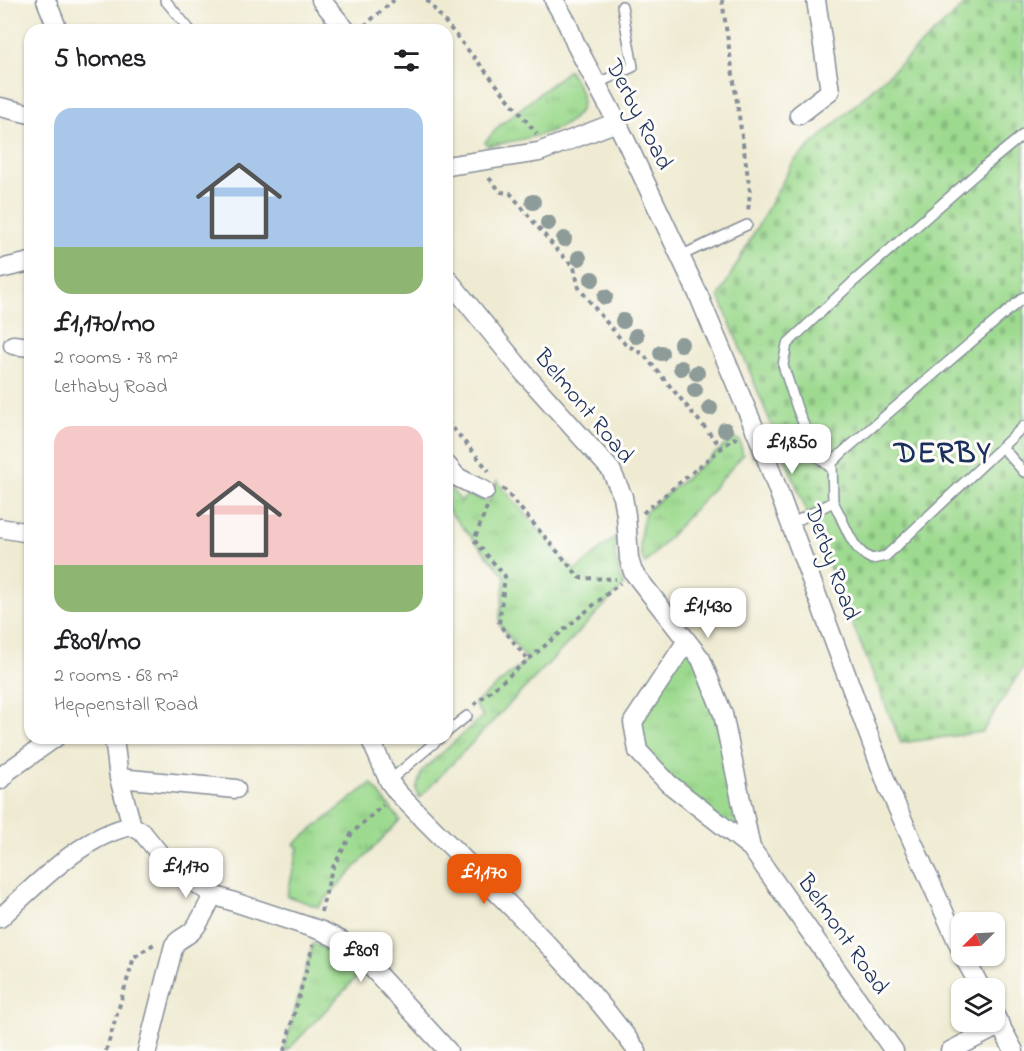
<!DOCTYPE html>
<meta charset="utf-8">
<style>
:root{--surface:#fff;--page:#f2f2f2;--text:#202124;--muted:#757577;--accent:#ea580c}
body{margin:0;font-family:"Indie Flower",sans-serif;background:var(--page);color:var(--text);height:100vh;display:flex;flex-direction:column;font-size:22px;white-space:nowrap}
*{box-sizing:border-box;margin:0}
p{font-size:20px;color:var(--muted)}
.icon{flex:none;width:33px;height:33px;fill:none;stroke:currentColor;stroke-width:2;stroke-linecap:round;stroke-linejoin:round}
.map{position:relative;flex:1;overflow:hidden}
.drawer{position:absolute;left:24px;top:24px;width:429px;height:720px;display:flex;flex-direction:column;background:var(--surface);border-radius:18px;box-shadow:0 2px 4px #0004}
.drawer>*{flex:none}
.needle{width:39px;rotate:246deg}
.tools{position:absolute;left:951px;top:912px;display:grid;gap:12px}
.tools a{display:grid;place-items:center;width:54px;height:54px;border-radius:12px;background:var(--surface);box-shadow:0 2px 4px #0004;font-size:30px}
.price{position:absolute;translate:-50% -51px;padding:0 14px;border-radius:12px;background:#fff;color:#222;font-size:20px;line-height:39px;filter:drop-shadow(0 2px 3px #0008)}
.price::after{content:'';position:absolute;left:50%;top:36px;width:18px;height:14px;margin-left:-9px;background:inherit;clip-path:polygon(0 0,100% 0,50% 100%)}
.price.on{background:var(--accent);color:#fff}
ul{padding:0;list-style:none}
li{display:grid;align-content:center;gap:12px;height:318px;padding:0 30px}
li span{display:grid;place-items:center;height:186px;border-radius:18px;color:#555}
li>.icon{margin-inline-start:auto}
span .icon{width:108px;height:108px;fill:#fffc;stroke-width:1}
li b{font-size:26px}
h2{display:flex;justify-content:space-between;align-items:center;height:72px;padding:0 30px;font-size:26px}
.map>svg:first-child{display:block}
</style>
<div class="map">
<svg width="1024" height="1051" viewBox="0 0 1024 1051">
<defs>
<pattern id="grass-tufts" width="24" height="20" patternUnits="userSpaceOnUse" patternTransform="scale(1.5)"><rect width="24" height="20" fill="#9dda8f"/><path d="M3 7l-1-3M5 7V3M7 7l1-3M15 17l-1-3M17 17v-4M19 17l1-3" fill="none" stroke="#87bb7e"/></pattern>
<pattern id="cemetery-stones" width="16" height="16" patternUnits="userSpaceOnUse" patternTransform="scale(1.5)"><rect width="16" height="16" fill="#9dda8f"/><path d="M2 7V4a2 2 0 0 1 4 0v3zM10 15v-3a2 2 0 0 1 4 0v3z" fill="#87bb7e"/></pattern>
</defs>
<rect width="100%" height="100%" fill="#fdfcf7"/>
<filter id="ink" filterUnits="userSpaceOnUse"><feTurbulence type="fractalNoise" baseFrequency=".0167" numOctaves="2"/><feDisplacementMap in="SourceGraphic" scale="12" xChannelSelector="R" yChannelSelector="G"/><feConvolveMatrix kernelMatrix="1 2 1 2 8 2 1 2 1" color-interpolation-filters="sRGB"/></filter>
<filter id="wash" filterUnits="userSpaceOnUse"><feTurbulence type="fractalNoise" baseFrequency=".008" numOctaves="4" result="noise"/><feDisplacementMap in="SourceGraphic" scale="24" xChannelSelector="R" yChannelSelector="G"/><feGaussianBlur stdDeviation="1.35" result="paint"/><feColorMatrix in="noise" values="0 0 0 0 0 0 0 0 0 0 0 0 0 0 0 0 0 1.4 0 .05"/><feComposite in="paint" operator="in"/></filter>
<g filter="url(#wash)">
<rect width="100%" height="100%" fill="#efebd3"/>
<!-- grass -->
<path fill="url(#grass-tufts)" stroke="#5c8476" stroke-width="1.5" d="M569 70C574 79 584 93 582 104 576 134 512 141 487 146L485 142 499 126Z
M734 438 740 441 743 455 645 564C636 546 641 530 645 512Z
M497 481 575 571 615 537V558L624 585 419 798 416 789 422 771 483 716 474 704 527 660 499 624 505 576 447 509V489L449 487 461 501 468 495 489 502Z
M686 643 701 659 750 846 639 751 633 722Z
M371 783 400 820 318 907 287 896 298 848 294 844Z
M313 943 345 960 359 975 287 1051H284Z"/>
<!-- cemetery -->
<path fill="url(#cemetery-stones)" stroke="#5c8476" stroke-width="1.5" d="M970 0H1024V666L982 732 901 743 719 296 794 161Z"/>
</g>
<g filter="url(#ink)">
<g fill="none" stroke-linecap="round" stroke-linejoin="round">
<!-- service casing -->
<g stroke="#858d98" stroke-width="12">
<path id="service" d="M165 0 190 30
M596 84 633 67 622 6
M680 256 747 225
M1002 447 1024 472
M831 468 816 455 797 408 783 365 787 344 853 282 985 166 1024 134
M833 502C845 521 850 550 872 559L886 556 1024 426
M791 524 833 502 832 463 843 452 1024 297
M447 732 467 716
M389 781 440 738"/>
</g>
<!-- minor casing -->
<g stroke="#858d98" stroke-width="21">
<path id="minor" d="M46 0 58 30
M321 0 346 30
M554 0 567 23 576 45 617 122 698 294 759 439 888 787 962 952
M0 107 30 114
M799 115 830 91 816 0
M447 166 539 152 617 122
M0 269 30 262
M447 278 524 373 611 470 623 497 626 515 629 559 633 572 701 659 723 714 751 848 894 1051
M13 345 30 347
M447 465 457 477 485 491
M0 528 30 533
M686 642 633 722 638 751 668 783 751 848
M114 738 119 778 132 826
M370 738 389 781 397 792C479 877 568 956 637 1051
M119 778 236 789
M0 780 8 771 55 738
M132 826 142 832 167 863 213 895 322 931 342 941 361 956 448 1051
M0 918C36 885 83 835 132 826
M963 956 981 988
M994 1014 1014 1051
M147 1051 174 945C179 938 188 936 193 930 202 920 207 906 213 895
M950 1051 1001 1025"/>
</g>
<!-- path -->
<path stroke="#858d98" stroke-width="4" stroke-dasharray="4.5 4.5" stroke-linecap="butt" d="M427 0 537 134
M722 0 750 191 748 212
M364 26 394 0
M489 178 501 192 510 193 556 249 574 267 579 288 603 318 625 344 643 354 722 448
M447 421 489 471
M503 488 580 578 616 579
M487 507 474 540 505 576 499 624 528 660
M643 513 734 438 740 441
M474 705 620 583
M321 912 332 869 352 833 383 805
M106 1051 134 957 154 944
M284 1051 313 945"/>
<!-- service -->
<use href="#service" stroke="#fff" stroke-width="9"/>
<!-- minor -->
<use href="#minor" stroke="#fff" stroke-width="18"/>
</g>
<!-- trees -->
<g fill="#8d9b99">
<circle cx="533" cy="202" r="8"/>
<circle cx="548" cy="223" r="8"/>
<circle cx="564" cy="239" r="8"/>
<circle cx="579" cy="258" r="8"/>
<circle cx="592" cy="279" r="8"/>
<circle cx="605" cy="297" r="8"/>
<circle cx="623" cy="321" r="8"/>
<circle cx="636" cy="336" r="8"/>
<circle cx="681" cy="344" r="8"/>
<circle cx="661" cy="353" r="8"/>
<circle cx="681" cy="368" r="8"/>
<circle cx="697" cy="373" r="8"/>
<circle cx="695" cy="390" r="8"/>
<circle cx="710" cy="408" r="8"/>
<circle cx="725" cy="430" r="8"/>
</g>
</g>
<g text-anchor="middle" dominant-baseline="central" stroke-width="6" stroke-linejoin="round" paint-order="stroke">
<!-- street labels -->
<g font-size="24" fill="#1b2f5e" stroke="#fdfcf7">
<text transform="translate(638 115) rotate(63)">Derby Road</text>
<text transform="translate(583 407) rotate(50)">Belmont Road</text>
<text transform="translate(831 563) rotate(70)">Derby Road</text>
<text transform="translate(842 935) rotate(55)">Belmont Road</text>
</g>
<!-- district labels -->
<g font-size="30" font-weight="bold" letter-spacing="1.5" fill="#1b2f5e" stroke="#fdfcf7">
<text x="943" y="455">DERBY</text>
</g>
</g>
</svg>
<div class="tools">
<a><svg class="needle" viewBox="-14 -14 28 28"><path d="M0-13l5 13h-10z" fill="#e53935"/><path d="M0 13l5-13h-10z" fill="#757577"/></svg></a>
<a><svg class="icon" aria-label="layers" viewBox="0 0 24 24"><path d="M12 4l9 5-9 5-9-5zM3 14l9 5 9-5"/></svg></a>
</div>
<b class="price" style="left:792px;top:475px">£1,850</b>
<b class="price" style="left:708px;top:639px">£1,430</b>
<b class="price" style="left:186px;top:899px">£1,170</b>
<b class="price on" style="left:484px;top:905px">£1,170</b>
<b class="price" style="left:361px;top:983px">£809</b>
<section class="drawer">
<h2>5 homes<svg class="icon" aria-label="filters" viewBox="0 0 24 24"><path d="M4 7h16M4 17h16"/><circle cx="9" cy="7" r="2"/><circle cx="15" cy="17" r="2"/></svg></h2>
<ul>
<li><span style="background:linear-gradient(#a9c7e8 75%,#8fb573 0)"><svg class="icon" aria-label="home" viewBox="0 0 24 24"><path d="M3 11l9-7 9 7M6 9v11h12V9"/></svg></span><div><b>£1,170/mo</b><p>2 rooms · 78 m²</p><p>Lethaby Road</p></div></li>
<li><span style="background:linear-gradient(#f6c9c9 75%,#8fb573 0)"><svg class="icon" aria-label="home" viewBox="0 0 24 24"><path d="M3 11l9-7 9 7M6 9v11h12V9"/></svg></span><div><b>£809/mo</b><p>2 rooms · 68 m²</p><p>Heppenstall Road</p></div></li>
</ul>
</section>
</div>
